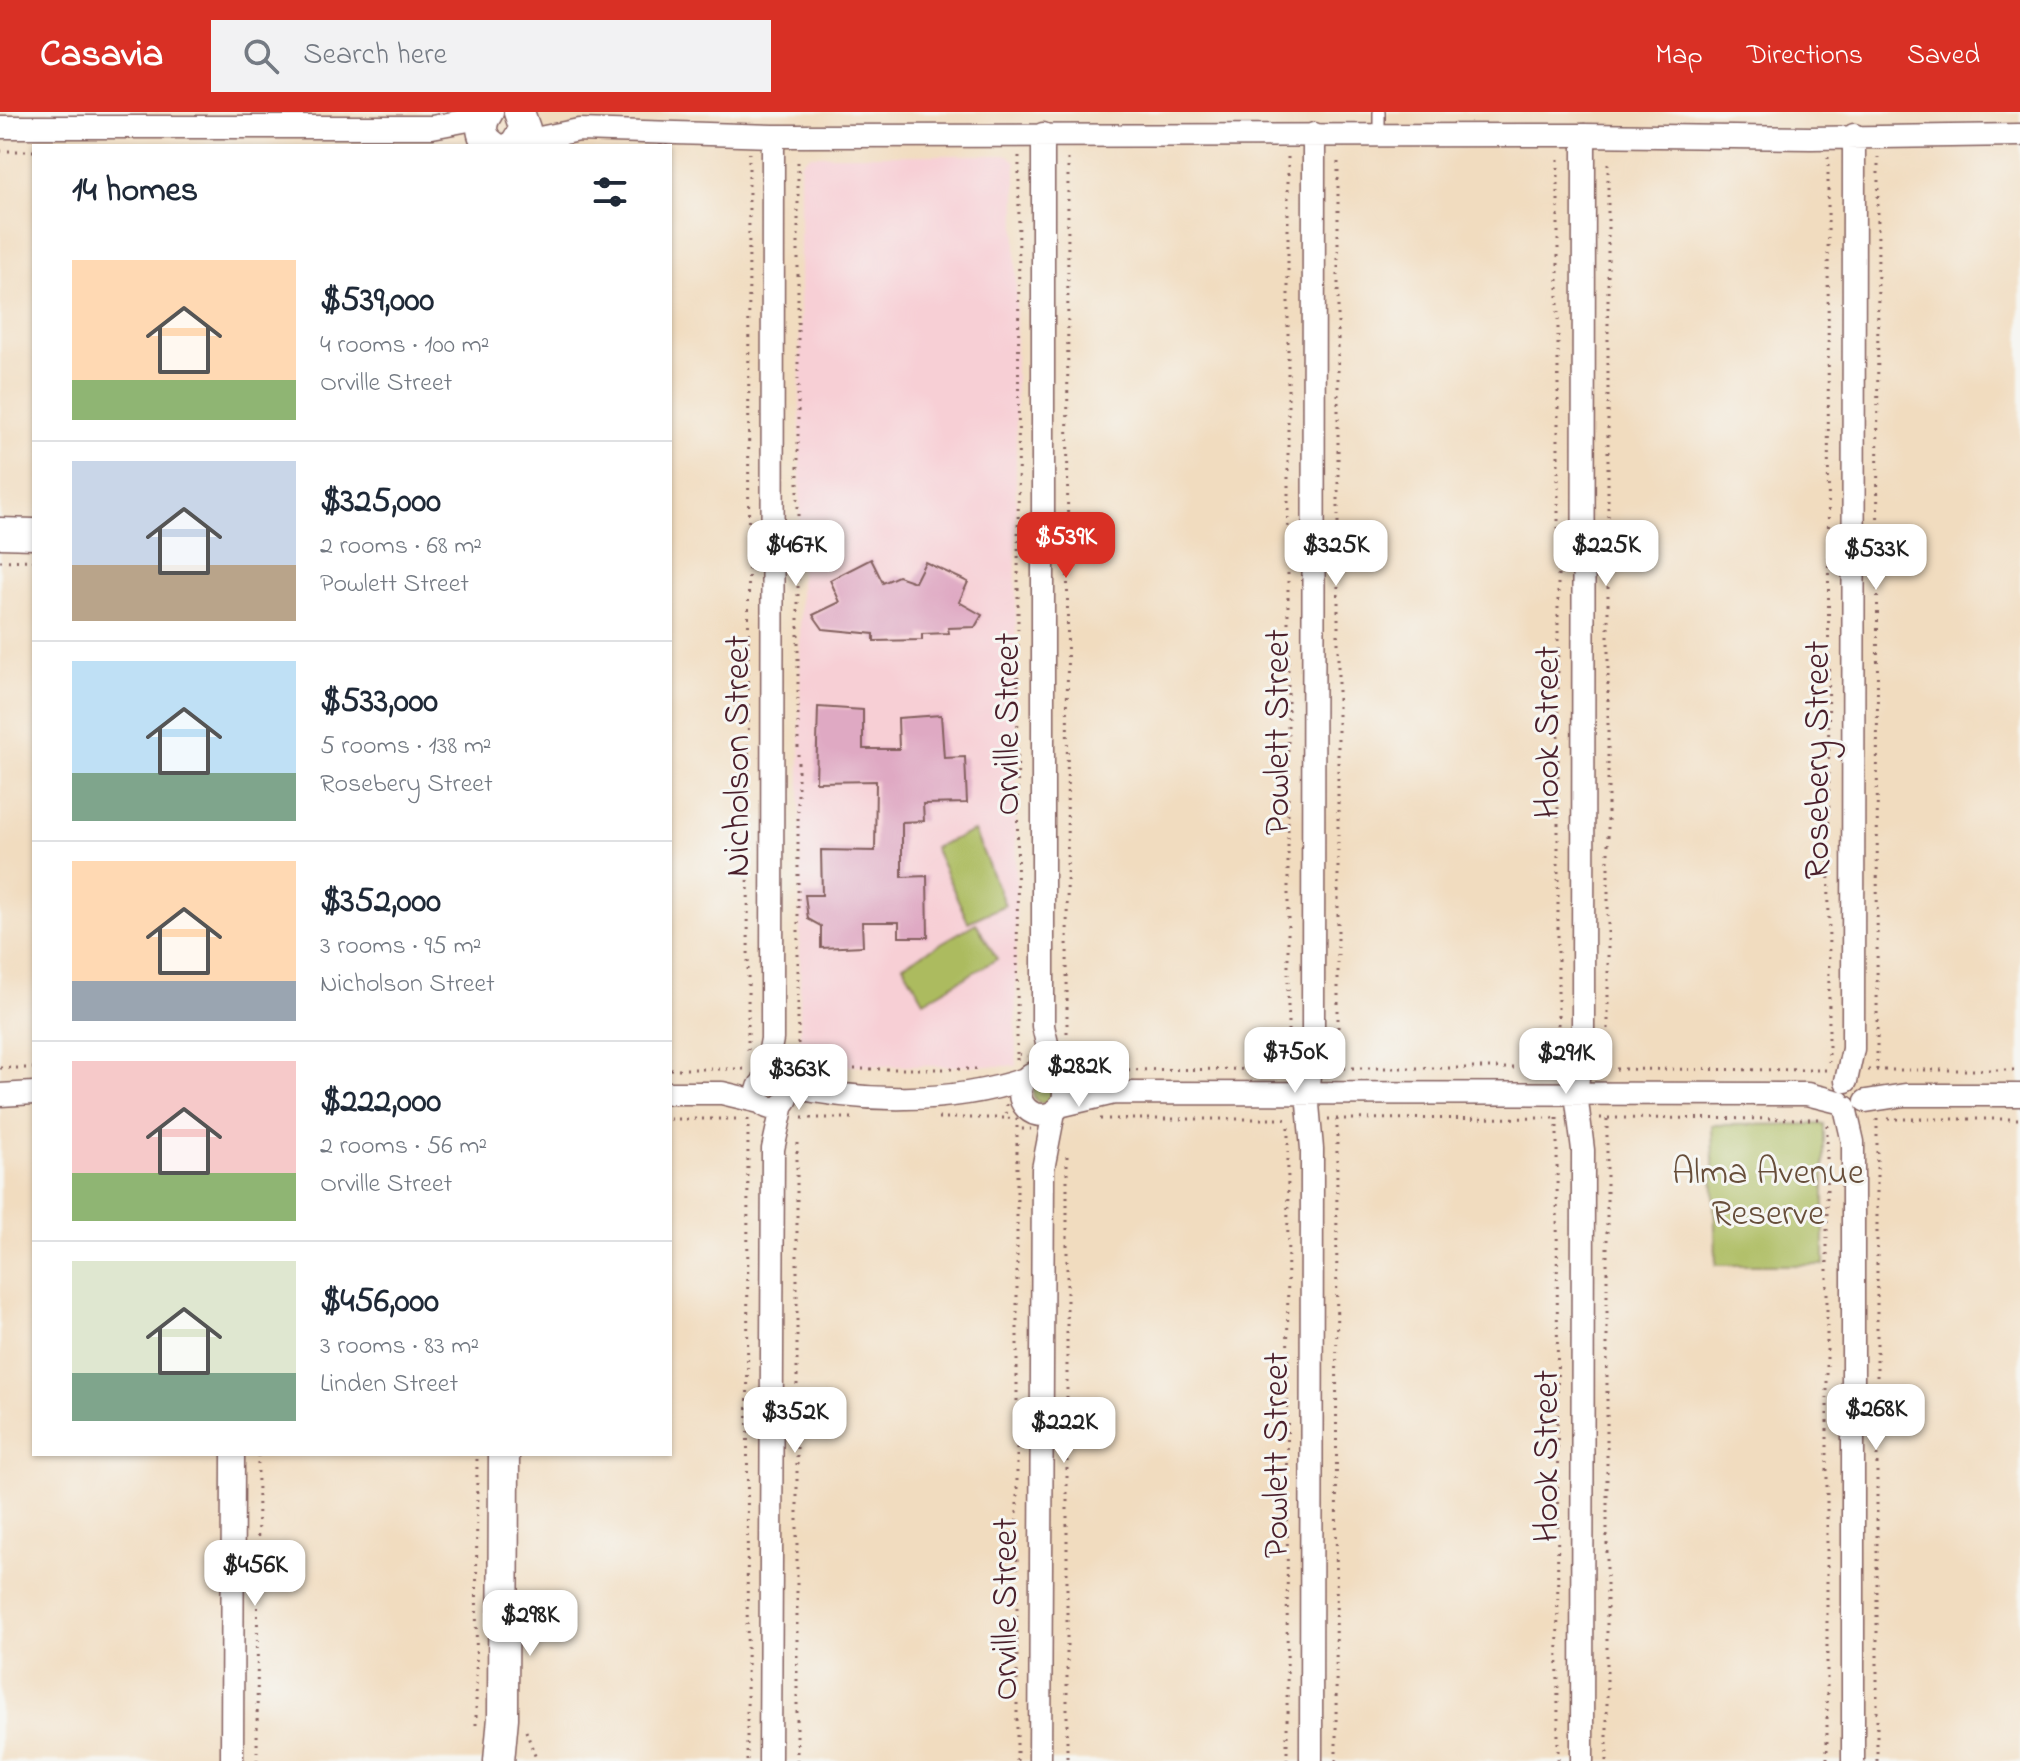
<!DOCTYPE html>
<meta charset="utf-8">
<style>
:root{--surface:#fff;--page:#f2f2f3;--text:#1f2937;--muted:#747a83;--line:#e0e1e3;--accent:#d93025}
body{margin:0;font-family:"Indie Flower",sans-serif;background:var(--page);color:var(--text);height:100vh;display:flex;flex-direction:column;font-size:30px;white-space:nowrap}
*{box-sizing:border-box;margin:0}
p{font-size:26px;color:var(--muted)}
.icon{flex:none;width:44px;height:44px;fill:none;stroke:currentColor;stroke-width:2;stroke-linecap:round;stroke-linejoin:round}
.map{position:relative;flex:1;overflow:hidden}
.details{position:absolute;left:32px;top:32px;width:640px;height:1312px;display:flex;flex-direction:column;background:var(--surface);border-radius:0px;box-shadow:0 2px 6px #0004}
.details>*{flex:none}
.price{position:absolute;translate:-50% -68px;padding:0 18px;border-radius:16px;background:#fff;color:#222;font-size:26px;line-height:52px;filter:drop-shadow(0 2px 4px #0008)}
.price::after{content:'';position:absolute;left:50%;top:48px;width:24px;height:18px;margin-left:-12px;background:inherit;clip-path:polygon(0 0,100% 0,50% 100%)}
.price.selected{background:var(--accent);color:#fff}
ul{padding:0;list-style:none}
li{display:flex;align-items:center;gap:24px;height:200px;padding:0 40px}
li+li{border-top:2px solid var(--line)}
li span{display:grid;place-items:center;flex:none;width:224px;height:160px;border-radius:0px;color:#555}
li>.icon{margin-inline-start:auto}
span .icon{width:96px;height:96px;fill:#fffc;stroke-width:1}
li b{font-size:34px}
h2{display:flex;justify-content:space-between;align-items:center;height:96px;padding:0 40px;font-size:34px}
header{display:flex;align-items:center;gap:48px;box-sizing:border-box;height:112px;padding:0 40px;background:var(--accent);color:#fff}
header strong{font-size:38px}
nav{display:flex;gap:44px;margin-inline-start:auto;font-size:28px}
.search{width:560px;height:72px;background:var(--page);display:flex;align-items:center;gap:20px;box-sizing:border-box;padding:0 28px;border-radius:0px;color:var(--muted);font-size:30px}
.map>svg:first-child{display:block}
</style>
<header>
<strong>Casavia</strong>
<div class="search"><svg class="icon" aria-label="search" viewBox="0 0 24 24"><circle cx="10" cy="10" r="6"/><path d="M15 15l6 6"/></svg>Search here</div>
<nav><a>Map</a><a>Directions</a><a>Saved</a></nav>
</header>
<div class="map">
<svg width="2020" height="1649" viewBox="0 0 2020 1649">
<rect width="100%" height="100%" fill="#f6f6f2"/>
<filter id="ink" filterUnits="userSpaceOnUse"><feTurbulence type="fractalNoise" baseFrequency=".0125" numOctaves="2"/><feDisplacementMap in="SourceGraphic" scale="16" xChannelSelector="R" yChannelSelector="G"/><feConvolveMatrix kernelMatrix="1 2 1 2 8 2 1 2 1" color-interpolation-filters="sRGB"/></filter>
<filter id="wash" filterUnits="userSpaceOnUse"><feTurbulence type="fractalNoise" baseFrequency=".006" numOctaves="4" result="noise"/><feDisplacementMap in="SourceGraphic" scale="32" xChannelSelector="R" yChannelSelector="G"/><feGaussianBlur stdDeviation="1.8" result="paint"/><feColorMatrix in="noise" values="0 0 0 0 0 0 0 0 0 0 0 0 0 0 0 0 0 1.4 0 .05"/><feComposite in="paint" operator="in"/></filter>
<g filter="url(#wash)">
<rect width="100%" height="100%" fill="#f1dcbf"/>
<!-- built -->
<path fill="#f7cfd5" d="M809 43H1009L1016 50V954H800V51Z"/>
<!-- green -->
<path fill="#acbb5e" stroke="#7b6d44" stroke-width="2" d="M974 719 1005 793 968 810 934 735Z
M976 811 997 847 924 889 903 853Z
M1033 981a10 10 0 1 1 20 0a10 10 0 1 1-20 0Z
M1824 1012V1153H1716L1712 1013Z"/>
<g id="blocks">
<!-- building -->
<path fill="#dfa9c3" d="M871 447 883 471 898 464 915 470 925 450 968 470 959 490 982 503 975 515 948 516 949 521 922 522V528L874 529V522L823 517 813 503 840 490 830 468Z
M818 595 863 598V637H899L898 606 941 603 944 646 965 645 967 691 923 692 924 709 902 710V765L927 764 928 825H899V810H862L863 834 821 836V814L808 807 805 783H822L821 738 875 739 876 669 816 670Z"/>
</g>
</g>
<g filter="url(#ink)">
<use href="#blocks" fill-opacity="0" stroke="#84615f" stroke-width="2"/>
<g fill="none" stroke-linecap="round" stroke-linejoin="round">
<!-- lane casing -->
<g stroke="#84615f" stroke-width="14">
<path id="lane" d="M1379 0V23"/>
</g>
<!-- street casing -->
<g stroke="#84615f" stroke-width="25">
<path id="street" d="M0 15H432L484 5
M1043 22V914L1054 962
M520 30 579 18 773 24 1584 23 1811 26 2020 23
M1020 981a22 22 0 1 1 44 0a22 22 0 1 1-44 0Z
M758 981a15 15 0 1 1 30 0a15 15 0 1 1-30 0Z
M764 969 772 927 773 24
M1846 969 1853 937 1854 23
M785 973C860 991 951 992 1025 967
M670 981H722L760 990
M0 983 34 981
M1866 989 1905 983H2020
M1059 994 1114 981 1807 982 1839 990
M1845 995 1853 1030V1649
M232 1649 233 1342
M770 1649 773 1037 783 992
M1040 1649 1043 1057 1054 1000
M1311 1649 1312 1037 1307 981 1313 929 1314 22
M1582 1649 1583 1038 1576 981 1583 929 1584 23"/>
</g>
<!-- secondary casing -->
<g stroke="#84615f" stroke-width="33">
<path id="secondary" d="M488 0C479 12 480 26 493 34
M514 34 525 17 519 0
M0 421 34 422
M499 1649 503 1606 504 1342"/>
</g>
<!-- path -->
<path stroke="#84615f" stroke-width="3" stroke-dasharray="2 6" stroke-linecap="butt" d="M0 39H34
M1288 45V953
M1828 45 1829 950
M0 449 34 448
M1067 921 1068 45
M748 938 749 41
M1017 942 1019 42
M1017 948V942L1028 944
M1558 953V44
M0 956H34
M798 956V44
M1328 956H1561
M1338 956V45
M670 957H746
M814 957H978
M1600 957 1829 958
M1608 957V45
M1072 958 1289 957
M1868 958H2020
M1877 958 1878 45
M1007 992 1006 1006 1017 1007V1017H1031
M802 1006H858
M938 1006H1006
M1557 1006 1558 1649
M1600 1006 1820 1007
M670 1007H738
M1100 1007H1288
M1328 1007 1560 1006
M1888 1007H2020
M1827 1013V1649
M1067 1044V1649
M476 1613 477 1342
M526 1619 537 1649
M257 1649 258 1342
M747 1649 748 1007
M797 1649V1026
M1017 1649V1017
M1287 1649 1288 1009
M1336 1649 1337 1007
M1607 1649V1006
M1877 1649V1007"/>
<!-- lane -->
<use href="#lane" stroke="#fff" stroke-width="11"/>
<!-- street -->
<use href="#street" stroke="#fff" stroke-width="22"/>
<!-- secondary -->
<use href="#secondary" stroke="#fff" stroke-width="30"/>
</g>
</g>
<g text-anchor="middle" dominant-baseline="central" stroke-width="6" stroke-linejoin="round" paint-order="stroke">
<!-- street labels -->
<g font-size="36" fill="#4a1f2b" stroke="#f6f6f2">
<text transform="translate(1009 612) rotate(-90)">Orville Street</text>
<text transform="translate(1279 620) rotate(-90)">Powlett Street</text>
<text transform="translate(1549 620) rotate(-90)">Hook Street</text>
<text transform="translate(739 644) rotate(-90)">Nicholson Street</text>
<text transform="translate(1819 648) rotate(-90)">Rosebery Street</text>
<text transform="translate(1278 1343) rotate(-90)">Powlett Street</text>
<text transform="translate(1548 1344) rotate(-90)">Hook Street</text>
<text transform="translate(1007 1497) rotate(-90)">Orville Street</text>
</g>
<!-- park labels -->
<g font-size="36" fill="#674e3a" stroke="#f6f6f2">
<text x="1768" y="1062">Alma Avenue<tspan x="1768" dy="41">Reserve</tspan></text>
</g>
</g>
</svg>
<b class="price selected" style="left:1066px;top:468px">$539K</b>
<b class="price" style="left:796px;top:476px">$467K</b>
<b class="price" style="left:1336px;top:476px">$325K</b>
<b class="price" style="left:1606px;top:476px">$225K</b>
<b class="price" style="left:1876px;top:480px">$533K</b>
<b class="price" style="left:1295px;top:983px">$750K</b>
<b class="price" style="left:1566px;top:984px">$291K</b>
<b class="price" style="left:1079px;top:997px">$282K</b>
<b class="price" style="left:799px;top:1000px">$363K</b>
<b class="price" style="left:1876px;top:1340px">$268K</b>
<b class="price" style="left:795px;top:1343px">$352K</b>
<b class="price" style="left:1064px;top:1353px">$222K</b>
<b class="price" style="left:255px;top:1496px">$456K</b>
<b class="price" style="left:530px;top:1546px">$298K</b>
<section class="details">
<h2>14 homes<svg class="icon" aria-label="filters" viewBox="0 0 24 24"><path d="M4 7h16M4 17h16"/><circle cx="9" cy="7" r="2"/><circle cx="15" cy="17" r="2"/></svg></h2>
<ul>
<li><span style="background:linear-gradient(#ffd9b3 75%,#8fb573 0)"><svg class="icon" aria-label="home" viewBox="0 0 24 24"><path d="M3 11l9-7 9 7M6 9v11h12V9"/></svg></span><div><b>$539,000</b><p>4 rooms · 100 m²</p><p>Orville Street</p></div></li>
<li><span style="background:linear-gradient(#c9d6e8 65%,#b9a48a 0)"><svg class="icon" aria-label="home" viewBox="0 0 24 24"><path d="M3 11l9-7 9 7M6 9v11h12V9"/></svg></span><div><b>$325,000</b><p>2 rooms · 68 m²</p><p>Powlett Street</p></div></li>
<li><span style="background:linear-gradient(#bfe0f5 70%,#7fa58c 0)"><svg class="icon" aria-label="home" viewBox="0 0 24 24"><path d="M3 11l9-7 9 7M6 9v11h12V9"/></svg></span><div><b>$533,000</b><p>5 rooms · 138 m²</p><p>Rosebery Street</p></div></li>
<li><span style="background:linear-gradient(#ffd9b3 75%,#9aa5b1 0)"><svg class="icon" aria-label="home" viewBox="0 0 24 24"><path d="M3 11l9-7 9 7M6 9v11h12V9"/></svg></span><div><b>$352,000</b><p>3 rooms · 95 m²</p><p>Nicholson Street</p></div></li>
<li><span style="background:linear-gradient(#f6c9c9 70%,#8fb573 0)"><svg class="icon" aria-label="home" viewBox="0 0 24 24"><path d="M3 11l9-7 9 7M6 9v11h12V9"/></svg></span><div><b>$222,000</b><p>2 rooms · 56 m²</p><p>Orville Street</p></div></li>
<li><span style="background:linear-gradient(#dfe7d0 70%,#7fa58c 0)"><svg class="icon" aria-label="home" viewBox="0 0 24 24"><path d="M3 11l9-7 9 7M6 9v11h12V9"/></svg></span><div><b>$456,000</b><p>3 rooms · 83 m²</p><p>Linden Street</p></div></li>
</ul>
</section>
</div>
